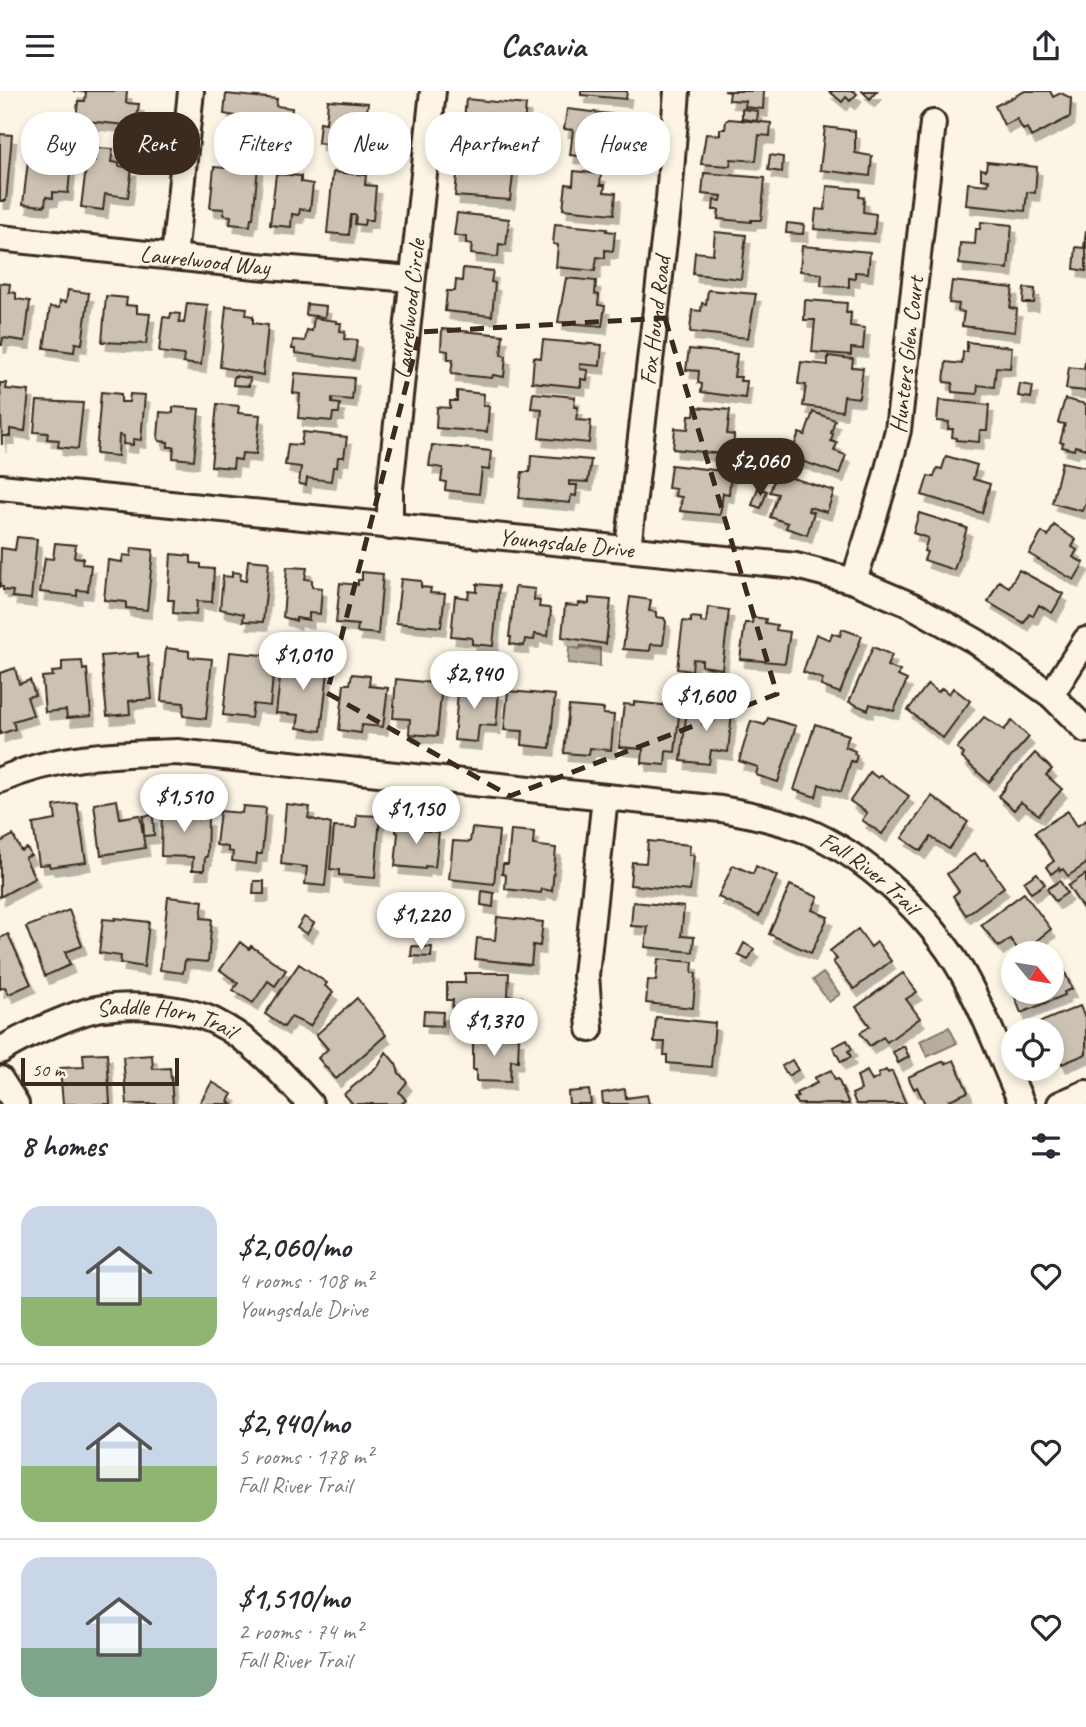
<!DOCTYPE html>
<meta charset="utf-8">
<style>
:root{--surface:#fff;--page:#f2f2f3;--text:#2b2b33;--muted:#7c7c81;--line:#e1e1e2;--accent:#3b2a1e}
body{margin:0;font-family:Caveat,sans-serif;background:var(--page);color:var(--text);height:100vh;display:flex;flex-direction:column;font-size:26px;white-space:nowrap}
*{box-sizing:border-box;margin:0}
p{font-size:23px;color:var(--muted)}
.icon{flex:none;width:38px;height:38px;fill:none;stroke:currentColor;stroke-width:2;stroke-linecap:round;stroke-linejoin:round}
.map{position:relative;height:1013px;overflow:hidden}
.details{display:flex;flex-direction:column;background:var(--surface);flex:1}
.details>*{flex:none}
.hud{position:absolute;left:21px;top:21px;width:700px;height:63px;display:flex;gap:14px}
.needle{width:46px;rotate:120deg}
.fabs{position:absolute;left:1001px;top:850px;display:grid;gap:14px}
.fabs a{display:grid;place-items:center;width:63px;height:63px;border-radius:50%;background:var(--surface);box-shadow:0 4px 10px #0003;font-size:35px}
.scale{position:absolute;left:21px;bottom:18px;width:158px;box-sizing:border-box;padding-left:7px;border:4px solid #3b2a1e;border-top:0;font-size:19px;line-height:24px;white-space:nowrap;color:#3b2a1e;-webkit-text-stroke:5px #fcf5e5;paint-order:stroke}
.price{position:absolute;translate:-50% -60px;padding:0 16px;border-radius:24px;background:#fff;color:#222;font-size:23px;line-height:46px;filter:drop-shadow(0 2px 4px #0008)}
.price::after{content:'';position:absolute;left:50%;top:42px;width:21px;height:16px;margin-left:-10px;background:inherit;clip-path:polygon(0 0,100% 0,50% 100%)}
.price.selected{background:var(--accent);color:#fff}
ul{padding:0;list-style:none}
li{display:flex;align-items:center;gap:21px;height:175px;padding:0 21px}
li+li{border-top:2px solid var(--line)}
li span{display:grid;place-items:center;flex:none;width:196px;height:140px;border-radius:21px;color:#555}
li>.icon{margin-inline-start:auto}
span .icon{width:84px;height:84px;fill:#fffc;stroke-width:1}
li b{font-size:30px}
h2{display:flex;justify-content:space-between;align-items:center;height:84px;padding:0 21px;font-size:30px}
.chip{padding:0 24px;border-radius:28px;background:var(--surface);box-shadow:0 4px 10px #0003;font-size:24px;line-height:63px}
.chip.selected{background:var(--accent);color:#fff}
header{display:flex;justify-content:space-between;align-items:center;height:91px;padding:0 21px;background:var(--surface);font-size:32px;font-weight:700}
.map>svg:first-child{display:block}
</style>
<header><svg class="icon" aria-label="menu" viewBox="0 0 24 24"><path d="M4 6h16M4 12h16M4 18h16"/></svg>Casavia<svg class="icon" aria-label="share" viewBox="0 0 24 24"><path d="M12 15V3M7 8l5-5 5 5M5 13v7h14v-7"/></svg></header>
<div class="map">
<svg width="1086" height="1013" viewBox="0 0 1086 1013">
<defs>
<filter id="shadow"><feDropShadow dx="4.5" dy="8" stdDeviation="0" flood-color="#0004"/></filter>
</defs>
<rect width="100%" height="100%" fill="#fcf5e5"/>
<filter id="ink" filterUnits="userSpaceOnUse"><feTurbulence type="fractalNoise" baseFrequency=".0143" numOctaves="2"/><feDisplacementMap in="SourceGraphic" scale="14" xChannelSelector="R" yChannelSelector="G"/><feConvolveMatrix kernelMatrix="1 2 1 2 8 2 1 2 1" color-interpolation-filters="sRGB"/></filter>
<g filter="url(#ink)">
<!-- water -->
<path fill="#b7ad9e" stroke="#85796b" stroke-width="2" d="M581 555 600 557V575L568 572 569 556 580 558Z
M823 882 840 903 829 911 813 889Z
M949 936 957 952 927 966 920 950Z"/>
<!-- building -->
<path fill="#ccc2b3" stroke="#3b2a1e" stroke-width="2" filter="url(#shadow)" d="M73 0H127L126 12 139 13 136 35 76 29 78 10H85L86 1Z
M581 0H627L626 8 581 4Z
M724 0H764L763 18 745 16 746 10 729 9 730 1Z
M829 0H854L857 3 850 10 846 6 842 11Z
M862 0H877L870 8Z
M1025 0H1050L1053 6 1061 2 1071 7 1070 26 1031 46 1027 37 1023 39 1017 28 1004 34 995 15Z
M226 3 277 8 276 15 292 17 290 36 268 33 266 45 238 42 239 32 234 31 235 25 224 23Z
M466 8 526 14 524 33 515 32 512 57 479 53 480 46 473 45 474 35 483 36 484 31 464 29Z
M328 9 368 12 366 28 374 29 373 37 380 38 378 59 318 52 320 31 326 32Z
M567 18 626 25 624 46 611 45 609 60 605 59 604 68 570 64 573 39 564 38Z
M742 18 758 20 757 30 742 28Z
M729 28 771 32 770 45 759 44 756 70 731 68 730 75 701 73 706 43 720 44V38H725L726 30Z
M825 36 855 40V62L872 65 870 85 820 79Z
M0 43 12 44 6 110H0Z
M30 52 51 54 50 60 72 62 68 102 53 101V107L46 106 45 115 23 113Z
M96 57 113 58 111 71 119 72V75L132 77 128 106 105 103 103 119 81 116 87 69 95 70Z
M247 57 263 59 261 72 245 70Z
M490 60H496V64H501L500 75 514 76 510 109 455 105 457 84H464L465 73 469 74 470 61 489 63Z
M770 64 783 66 782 81 768 79Z
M987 71 1037 76 1035 102 1027 101 1025 120 966 114 968 92 988 94 989 89 981 88V78L986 79Z
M237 73 258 75 253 127H251L250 135 230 133 231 125 224 124V118L210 117 214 76 236 78Z
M574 80 601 83 600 94H605L604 101 616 102 614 123 563 118 566 93 573 94Z
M333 81 366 84 365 94 376 95 373 129H365L364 134 355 133 356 124H351L349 144 327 142Z
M704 82 765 87 761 129H751V131L718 128 719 119H713L714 109 721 110 722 105 702 103Z
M276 83 301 85V91L313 93 310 119 300 118 299 124 292 123 291 136 270 134Z
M827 95 860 98 859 106 864 107 863 121 876 123 874 143 814 138 816 118 825 119Z
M457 122 509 128 506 154 499 153 498 166 471 163 472 153 466 152V146L454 144Z
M981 131 1012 134 1008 178 959 173 960 152 975 153 976 138H980Z
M787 132 804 134 803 143 786 142Z
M555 133 607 138 606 140 615 141 613 160 605 159V167L597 166 595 180 556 176 558 154 553 153Z
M1086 139V180L1074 178 1076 156 1084 157Z
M715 141 746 144 741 188 693 183 695 161 713 163Z
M802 155 870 161 868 182 855 181V188L849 187V196L821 195 822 183 800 180Z
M463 177 493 180 491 191 495 192 492 225 445 220 447 200H455L456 189 462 190Z
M566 187 596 190 595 203 599 204 598 214 605 215 602 235 558 231Z
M952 190 1013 197 1010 217 1017 218 1015 241 962 235 964 221 958 220 959 213 949 212Z
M0 192 10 193 9 201 16 202V208L30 210 25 250 3 247 2 254H0Z
M1024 197 1035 198 1034 212H1023Z
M68 199 89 202 82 253 75 252 74 261 44 257 50 216 59 217 60 210 66 211Z
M708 199 756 203 748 247 690 241 692 219 701 220 702 212 706 213Z
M106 205 127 207 126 214 137 215V222L150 223 146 253 102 251Z
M805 209 847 212 846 222H851L850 235 865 237 863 258 851 257V264L812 261 815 229H804Z
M187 212 208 214 201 274 183 272 184 264 159 261 163 226 170 227 171 222 180 223 179 231 184 232Z
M307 213 326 215 325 226 306 224Z
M226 215 247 217 246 224 253 225V232L268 234 263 284 220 276Z
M314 227 337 230 336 232H341L340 240 345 241 344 248 357 249 354 270 295 262V258H292L293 249 305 250 307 239 312 240Z
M442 238 503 244 501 264 506 265 504 286 493 284 492 287 451 283 453 268H448V260L441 259Z
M543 249 602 254 600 275 580 273V278L588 279 587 289 581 288V296L532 291 534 266 541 267Z
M967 251 1012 256 1010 277 996 276 994 296 978 294 977 303 952 301 953 292 944 291 946 271 962 273 963 261H967Z
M689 258 737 263 734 286H741L740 290H747L745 307 701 301 702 293 698 292 699 280 686 279Z
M1086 264V304V300L1066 298 1069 276 1084 278Z
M828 265 853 268 852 276 863 277 859 307 844 305 842 320 803 315 806 294 798 293 801 271 828 274Z
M295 282 354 287 352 309 332 307V312L340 313 339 322H333L332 330 298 327 300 303 293 302Z
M234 285 250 287 249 295 233 294Z
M0 292H7L6 298 29 300 25 340 10 338V345H2V354Z
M1020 293 1033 295 1031 307 1018 305Z
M457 300 484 303 483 315H489L487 341 436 337 437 316 450 317V310H457Z
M101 301 121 303V311H129L130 303 145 304 141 349 133 348V354L123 353 124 345 119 344 118 365 96 363Z
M533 302 575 306 574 316H578L576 329 591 330 589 352 539 347 542 318 531 317Z
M1065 308 1086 313V358L1075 355 1074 359 1062 356 1063 352 1060 351 1065 333 1058 332Z
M939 309 989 314 987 339H980L979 351 956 349V347L952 346 953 338H948L949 331 937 330Z
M37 310 83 312 78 358 58 356 59 349 47 348 48 342 34 341Z
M217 313 239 315 238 322 260 324 256 363 242 362 241 369 234 368 233 377 211 375Z
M173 316 199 318 194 369 173 367 174 356H168V351L159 350 158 346 160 321 173 322Z
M695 316 730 319 727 343 734 344 733 364 673 358 675 337 688 338 689 324H694Z
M813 321 835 329 831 342 833 343 831 350 837 352 834 360 846 364 839 383 790 366 799 342 805 344Z
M303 341 347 346 344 366H338L337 376H333L331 390 307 387 306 394 299 393 301 376 285 374 288 353 301 354Z
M432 354 491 360 489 379 482 378 479 403 445 399 446 391 441 390 443 377 429 375Z
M531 364 591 369 588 391 569 390V394H577L576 405 571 404 570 412 519 407 522 381H530Z
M946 365 977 374 973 388 990 393 982 422 922 404 928 385 934 386 937 377 942 378Z
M1062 371 1086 376V412L1082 420 1052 412Z
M671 374 731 381 729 403 723 402 720 424 680 420 682 406 675 405 676 398 668 397Z
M776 382 834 400 827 421 809 416 808 420 814 421 807 444 786 437 788 432 770 426 778 403 770 401Z
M758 397 767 400 761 417 752 414Z
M919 422 967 437 954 479 924 469 927 461 924 460 928 447 913 442Z
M1054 434 1076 449 1072 456 1077 459 1073 466 1084 472 1074 489 1029 463 1042 441 1048 445Z
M17 446 37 448 31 508 12 506 13 500 3 499V496H0L1 457 15 459Z
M55 452 76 454 74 466 83 467 82 473 91 474 88 500 77 499V505L40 501 45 467 53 468Z
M132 457 153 459 147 519 126 517V511L104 509 108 469 122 471 123 464 131 465Z
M171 463 191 465V472L201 473V477L214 478 212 511 197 510 196 524 173 522 174 509H168Z
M248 469 269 471 263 531 243 530 244 523 220 518 223 485 232 486V481L241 482 240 489 246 490Z
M287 476 307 477 305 488 312 489V496L322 497 320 523 309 522V529L296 527V530L283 526Z
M1019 479 1063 503 1052 522 1039 514 1033 525 1029 523 1024 532 988 511 999 490 1009 496Z
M362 481 383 483 378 543 357 541 358 534 336 532 340 492 358 494V489H362Z
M401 488 421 490V496L431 497 430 502 445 503 441 536 396 532Z
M477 493 499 495 493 555 472 553V547L451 545 455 505 468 507 469 500 477 501Z
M515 496 535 498 534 509 540 510 539 516 549 517 551 520 548 545 535 543 534 549 525 548 524 555 510 553 511 546H509Z
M630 506 651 509 649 520 656 521V526L664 527 666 531 663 554 651 553 650 560 623 558Z
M589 507 611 509 606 553 562 546 565 514 578 515 579 512 589 513Z
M708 516 729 519 722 578 702 575V569L693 568 692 580 677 578 683 530 691 531V526L701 527V531L706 532Z
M753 526 766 528 765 532 777 534 776 539 790 541 785 572 740 568 745 532H752Z
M842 538 862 545 840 602 821 595 823 588 803 581 816 543 830 549 832 542 840 545Z
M873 556 892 564 887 575 900 580 898 585 907 589 894 620 870 613 868 619 849 611Z
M166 557 189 560V566L212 568 206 628 183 625 184 612 161 610Z
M230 561 272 565 271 576H274L270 615 253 613 251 627 223 624Z
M293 561 308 563 306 577 312 578 313 571 325 572 324 579 328 580 321 640 297 637 299 624 276 622 281 579 291 580Z
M138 562V566L148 565 152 608 129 610 130 623 107 625 101 565Z
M82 570 83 579 87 578 91 625 67 627 66 619 45 621 42 586 53 585 52 581 62 580V571Z
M15 577 19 593 30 589 35 604 27 606 33 624 13 630 15 638 0 643V582Z
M352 583 370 585 369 595 388 597 383 636 362 634 361 642 339 639 344 593H350Z
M396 588 442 593 437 645 409 643 410 628 393 627Z
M459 589 474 591 473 599 499 601 496 635 479 634 477 651 454 649Z
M928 593 938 601 942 597 949 603 953 597 970 610 943 647 908 619Z
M508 600 555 604 550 657 522 654 523 640 504 639Z
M634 611 680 616 675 661 666 660 665 674 642 672 643 658 619 656 624 613 634 614Z
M715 612 731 614 730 622H732L728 661 711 659 709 673 681 670 687 617 715 620Z
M569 615 604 618 603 623 614 624 611 659 590 657 589 664 564 662Z
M984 626 1004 639 1012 630 1029 646 989 691 962 667 964 663 957 657Z
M768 627 796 635 778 691 756 684 758 676 739 670 751 630 765 634Z
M815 633 849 644 845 656 855 660 854 663 857 664 855 671 851 670 841 701 819 693 816 706 794 699Z
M1035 662 1052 678 1046 684 1062 698 1039 724 1021 711 1014 719 998 705 1005 697 1004 696Z
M870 681 878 687 880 684 909 705 882 743 862 729 867 722 850 710Z
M932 705 968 731 949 758 931 746 921 760 902 747Z
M117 709 120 727 140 724 145 757 101 764 94 713Z
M77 712 86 771 50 776 49 773 39 774 33 733 56 729 54 715Z
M162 712H190V726L208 727 207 766H205L204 779H192L193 766 161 765Z
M286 713 310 716 308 727 331 733 325 795 305 793 307 776 281 773Z
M243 715 266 717 262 763H257L256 773 232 770 233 761 228 760V756L216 754 220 720 242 722Z
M1068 720 1077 735 1086 729V773L1068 785 1063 778 1060 780 1059 777 1051 783 1046 776 1054 770 1035 741Z
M153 724 154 744 144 745 143 725Z
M357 724 380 725 375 787 339 784V779L330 778 334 736 356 737Z
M397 730 420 733V739L439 741 435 776 425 775V778L395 775 398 742 396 741Z
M472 737 499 740 494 793 449 788 453 750 470 751Z
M511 739 534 741 533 754 556 757 552 800 542 798 541 802 505 798 506 784 502 783 503 773H508Z
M13 744 21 760 27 757 31 764 25 767 35 787 0 806V751Z
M648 750 690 754 689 764H694L690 800 630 794 632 771 646 772Z
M975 762 981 770 984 768 1004 796 966 824 953 805 959 800 947 783Z
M733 774 753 783 756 775 777 785 759 825 718 806Z
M1037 782 1045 793 1031 802 1024 791Z
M1086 783V822L1068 795Z
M254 790H264V803H253Z
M1060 790 1067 802 1055 810 1047 798Z
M790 794 818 806 812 819 828 826 811 862 769 843Z
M482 800 494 802 493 816 481 814Z
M1024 802 1051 838 1021 862 1010 848 999 856 981 834Z
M168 806 203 810 201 827 212 828 208 871 185 869 183 882 160 879Z
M633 811 684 816 681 845 694 846 693 861 645 856 648 836 631 835Z
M438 815 449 823 437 839 426 831Z
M69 819 82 855 65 861 70 874 45 885 26 836Z
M304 826 314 832 307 843 297 837Z
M497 826 543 831 540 855 533 854 531 874 475 868 477 847 495 849Z
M115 827 149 831 144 876 120 872 121 865 99 862 103 828 115 829Z
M858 838 871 856 877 851 891 870 854 898 833 871 837 868 830 860Z
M8 843 31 893 9 903 5 896 0 898V847Z
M240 851 249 858 251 855 286 879 275 895 268 890 253 912 233 899 238 892 220 879Z
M744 852 754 858 748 869 738 864Z
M412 855 432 856 431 866 411 865Z
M658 868 693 871 692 882H696L693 917 646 912 648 889 656 890Z
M1052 872 1056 882 1064 879 1072 898 1064 901 1065 904 1021 922 1013 901H1052Z
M299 873 327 892 325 895 333 901 310 935 291 926 284 936 265 923Z
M465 882H509L508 905 522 906 521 929H519L518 937H498V928H461V924H452L453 909H447V892H465Z
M903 882 917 901 906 908 920 927 887 951 883 946 870 955 860 942 870 935 856 916Z
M357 907 386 944 336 988 318 967 328 958 316 944Z
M1080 915 1086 929V963L1062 973 1055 956 1052 957V940H1033L1031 935Z
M424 920 443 921 442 935 423 934Z
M656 926 715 932 711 976 667 972V964H664L665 951H654Z
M473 945 519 946 518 970 511 969 510 991 476 990V979H473Z
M847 949 852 958 848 960 851 966 841 971 833 956Z
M904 955 909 966 898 972 893 961Z
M386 961 396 973 399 982 407 991 399 1001 406 1009 401 1013H353L344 1003 379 974Z
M107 962 110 1013H63L60 977 84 976 83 963Z
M152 964 153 978 170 977 173 1013H127L123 966Z
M792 969 798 979 788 985 782 975Z
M954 969 968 1001 949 1009 951 1013H925L917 996 914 998 908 986 944 970 945 973Z
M831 979 835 989 838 988 849 1013H797L794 1007 798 1006 796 1002 817 992 814 987Z
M886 979 888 982 892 980 906 1013H856L852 1003 861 999 857 985 867 980 872 990 879 986 878 983Z
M212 991 232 1003 228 1010 232 1013H199Z
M625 998 626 1007 647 1004 649 1013H603L602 1002Z
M589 999 591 1013H569L568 1001Z"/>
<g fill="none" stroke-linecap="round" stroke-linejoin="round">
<!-- street casing -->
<g stroke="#3b2a1e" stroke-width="30">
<g id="street">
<path id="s1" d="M0 147 256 175 411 188"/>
<path d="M174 166 191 0"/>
<path id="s2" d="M0 396 796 475 854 490 913 515 977 551 1051 604 1086 639"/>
<path id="s3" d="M390 436V397L433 0"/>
<path id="s4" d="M628 457 669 108 677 0"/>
<path id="s5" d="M854 490 885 390 898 339 933 32"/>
<path d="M1051 604 1086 549"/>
<path id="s6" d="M0 689C59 664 114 663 177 661L721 718C750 723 777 729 804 739 865 763 930 825 962 881 986 923 1002 969 1022 1013"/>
<path d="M590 938 586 884 605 706"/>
<path id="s7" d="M0 960C19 947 80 919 103 917 135 913 184 916 214 930 253 949 281 981 310 1013"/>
<path d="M0 988 16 1013"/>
<path d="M1060 1013 1086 1002"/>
</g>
</g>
<!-- street -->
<use href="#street" stroke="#fcf5e5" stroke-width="24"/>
</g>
</g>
<!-- marked area -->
<path fill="none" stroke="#3b2a1e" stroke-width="5" stroke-dasharray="14 9" stroke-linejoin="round" d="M665 227 777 603 510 705 327 602 420 241Z"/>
<g text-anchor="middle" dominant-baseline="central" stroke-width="5" stroke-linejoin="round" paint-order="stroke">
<!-- street labels -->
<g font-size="24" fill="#3b2a1e" stroke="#fcf5e5">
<text stroke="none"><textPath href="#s1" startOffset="206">Laurelwood Way</textPath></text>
<text stroke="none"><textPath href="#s3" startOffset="219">Laurelwood Circle</textPath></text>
<text stroke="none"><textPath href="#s4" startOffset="229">Fox Hound Road</textPath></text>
<text stroke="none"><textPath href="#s5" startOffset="233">Hunters Glen Court</textPath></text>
<text stroke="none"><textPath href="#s2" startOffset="569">Youngsdale Drive</textPath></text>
<text stroke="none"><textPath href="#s6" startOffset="892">Fall River Trail</textPath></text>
<text stroke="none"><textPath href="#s7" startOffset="177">Saddle Horn Trail</textPath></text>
</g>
</g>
</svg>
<div class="fabs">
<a><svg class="needle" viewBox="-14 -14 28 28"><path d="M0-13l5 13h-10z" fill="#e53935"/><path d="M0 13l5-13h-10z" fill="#7c7c81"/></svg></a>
<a><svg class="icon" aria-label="locate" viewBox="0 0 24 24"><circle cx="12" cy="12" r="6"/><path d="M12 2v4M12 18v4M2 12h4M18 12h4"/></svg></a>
</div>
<div class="scale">50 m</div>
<b class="price selected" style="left:760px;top:407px">$2,060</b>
<b class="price" style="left:303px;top:601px">$1,010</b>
<b class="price" style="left:474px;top:620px">$2,940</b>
<b class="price" style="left:706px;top:642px">$1,600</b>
<b class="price" style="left:184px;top:743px">$1,510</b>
<b class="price" style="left:416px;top:755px">$1,150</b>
<b class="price" style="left:421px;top:861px">$1,220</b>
<b class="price" style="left:494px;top:967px">$1,370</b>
<div class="hud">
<a class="chip">Buy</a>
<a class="chip selected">Rent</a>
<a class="chip">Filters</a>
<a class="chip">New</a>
<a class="chip">Apartment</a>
<a class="chip">House</a>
</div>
</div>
<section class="details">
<h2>8 homes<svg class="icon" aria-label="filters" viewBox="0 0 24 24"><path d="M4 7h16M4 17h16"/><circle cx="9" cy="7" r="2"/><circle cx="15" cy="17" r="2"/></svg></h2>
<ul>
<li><span style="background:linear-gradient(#c9d6e8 65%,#8fb573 0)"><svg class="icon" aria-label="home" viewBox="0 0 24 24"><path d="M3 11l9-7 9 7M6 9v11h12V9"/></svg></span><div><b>$2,060/mo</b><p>4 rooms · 108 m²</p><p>Youngsdale Drive</p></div><svg class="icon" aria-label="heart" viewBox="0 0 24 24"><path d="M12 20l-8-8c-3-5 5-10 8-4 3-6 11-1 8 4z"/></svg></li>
<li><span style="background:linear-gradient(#c9d6e8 60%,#8fb573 0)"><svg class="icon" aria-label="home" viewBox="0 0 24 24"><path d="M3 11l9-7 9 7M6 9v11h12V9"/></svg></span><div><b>$2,940/mo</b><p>5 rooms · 178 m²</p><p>Fall River Trail</p></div><svg class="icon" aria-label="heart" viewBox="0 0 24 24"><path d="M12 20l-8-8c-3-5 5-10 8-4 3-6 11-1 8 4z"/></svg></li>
<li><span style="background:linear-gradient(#c9d6e8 65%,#7fa58c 0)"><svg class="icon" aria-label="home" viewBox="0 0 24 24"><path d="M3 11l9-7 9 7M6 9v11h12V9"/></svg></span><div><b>$1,510/mo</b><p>2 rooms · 74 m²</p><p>Fall River Trail</p></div><svg class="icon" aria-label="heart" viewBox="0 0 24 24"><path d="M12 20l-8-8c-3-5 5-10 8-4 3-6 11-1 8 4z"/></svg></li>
</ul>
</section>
